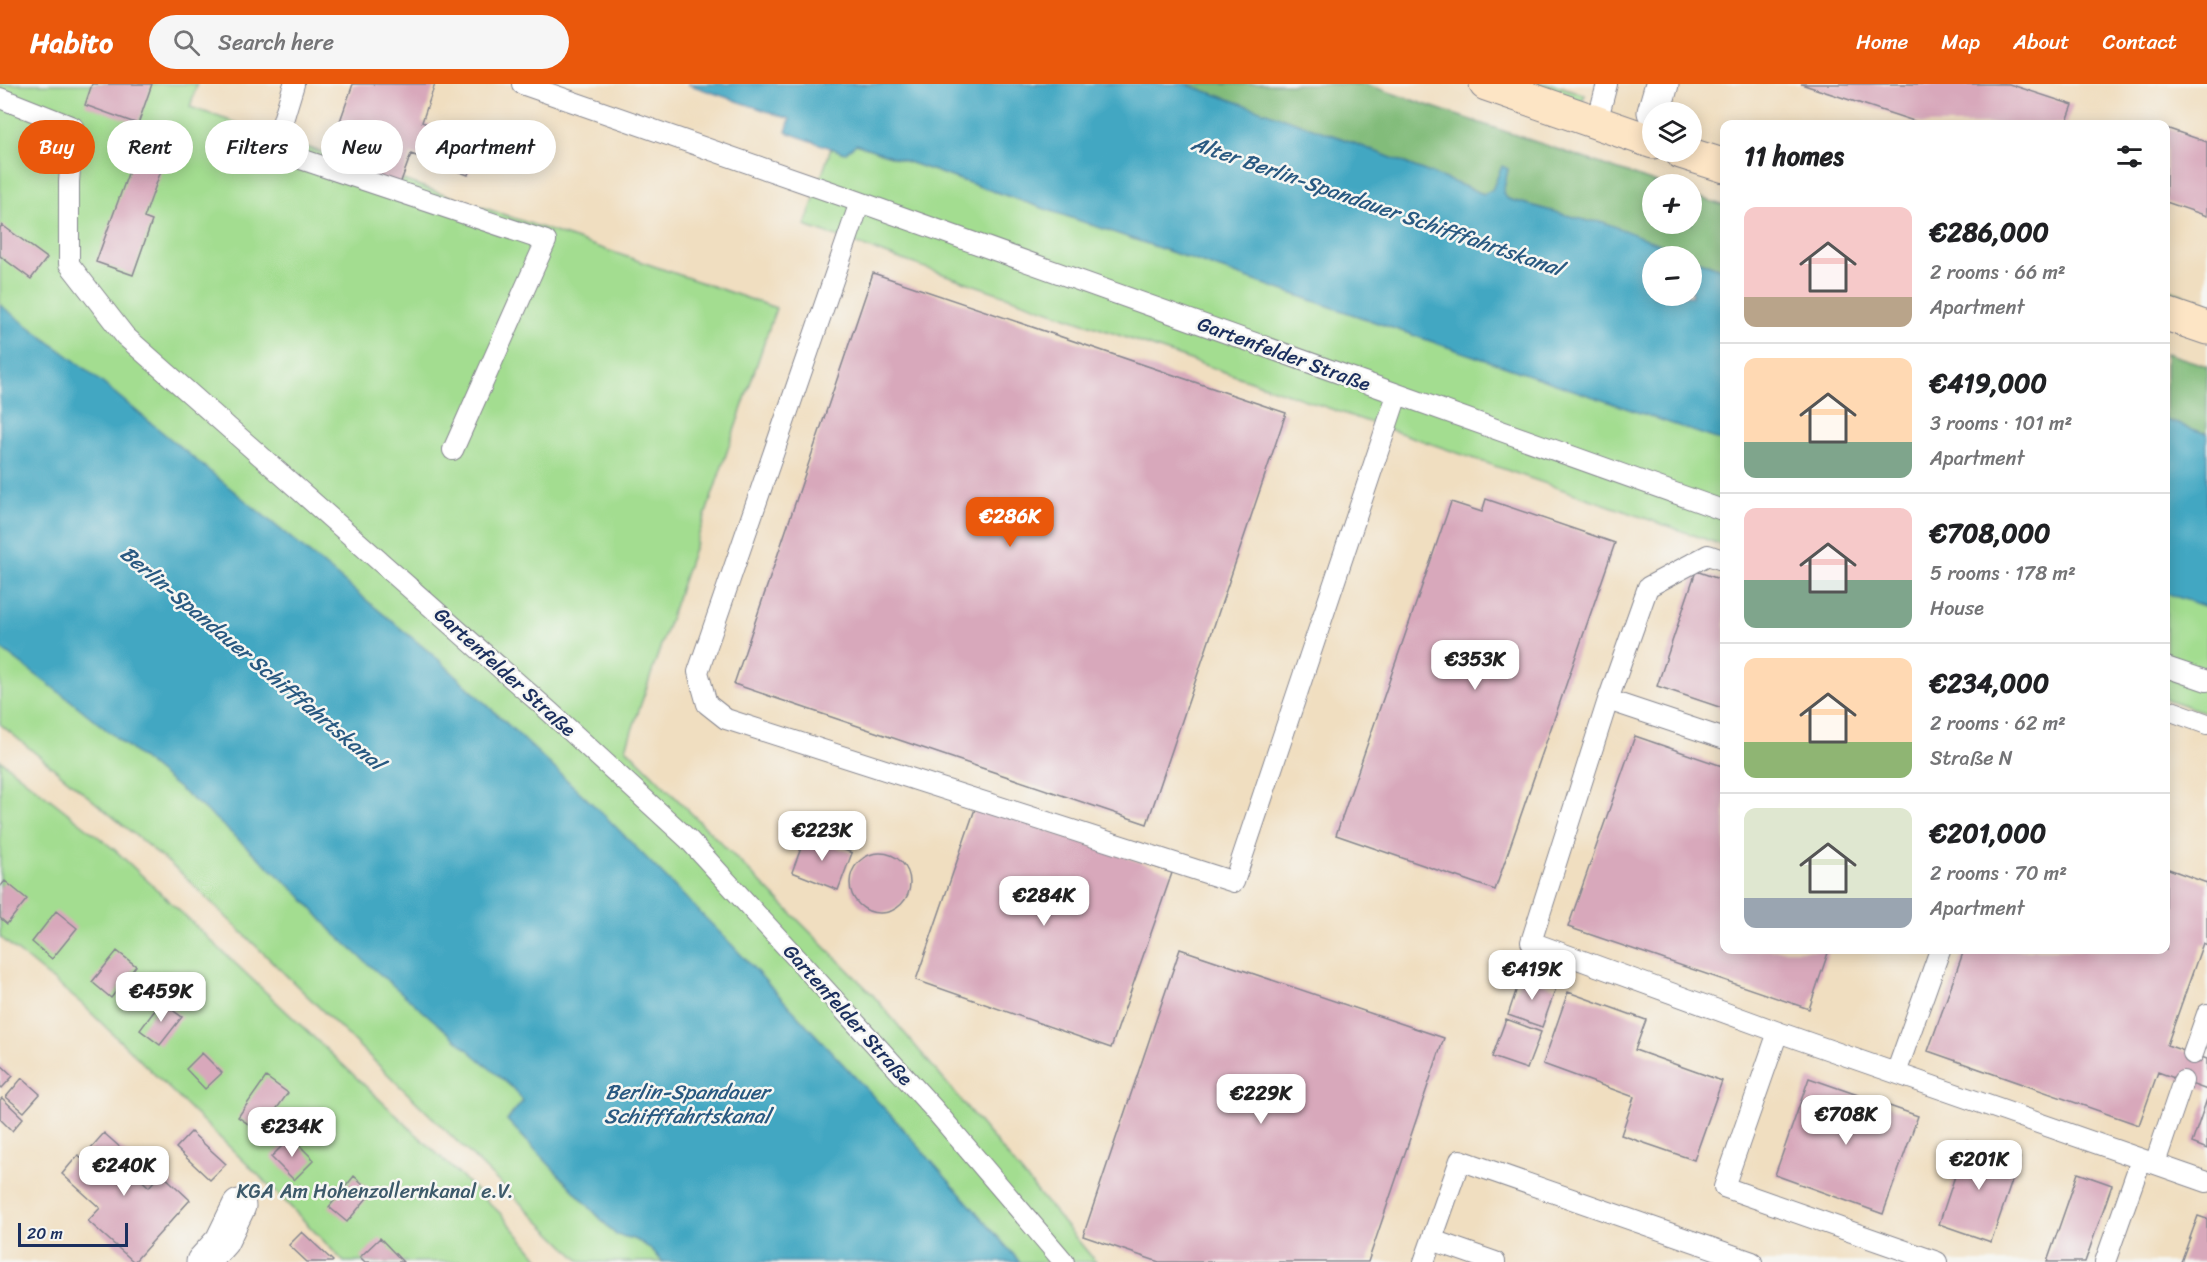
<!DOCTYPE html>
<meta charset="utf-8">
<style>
:root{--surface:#fff;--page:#f6f6f6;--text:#202124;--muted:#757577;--line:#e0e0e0;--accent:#ea580c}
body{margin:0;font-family:Sriracha,sans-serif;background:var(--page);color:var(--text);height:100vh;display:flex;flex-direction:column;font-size:22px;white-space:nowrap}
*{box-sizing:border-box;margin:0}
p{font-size:20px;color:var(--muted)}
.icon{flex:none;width:33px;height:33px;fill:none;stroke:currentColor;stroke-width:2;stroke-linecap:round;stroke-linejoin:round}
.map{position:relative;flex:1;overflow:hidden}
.details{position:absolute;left:1720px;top:36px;width:450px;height:834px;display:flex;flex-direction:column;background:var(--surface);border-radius:12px;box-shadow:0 3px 15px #0003}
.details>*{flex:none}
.banner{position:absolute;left:18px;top:36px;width:570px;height:54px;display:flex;gap:12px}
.fabs{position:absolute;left:1642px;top:18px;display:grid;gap:12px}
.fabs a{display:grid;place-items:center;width:60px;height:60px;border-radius:50%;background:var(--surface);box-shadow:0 3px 15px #0003;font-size:30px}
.scale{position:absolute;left:18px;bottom:15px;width:110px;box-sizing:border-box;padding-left:6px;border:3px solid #1b2f5e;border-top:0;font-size:16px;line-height:21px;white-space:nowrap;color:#1b2f5e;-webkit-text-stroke:4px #f6f6f2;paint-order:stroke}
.price{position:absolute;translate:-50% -51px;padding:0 14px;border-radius:12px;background:#fff;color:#222;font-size:20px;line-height:39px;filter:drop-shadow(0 2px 3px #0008)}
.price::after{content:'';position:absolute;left:50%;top:36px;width:18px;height:14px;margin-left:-9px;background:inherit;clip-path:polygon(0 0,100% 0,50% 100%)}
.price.active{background:var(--accent);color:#fff}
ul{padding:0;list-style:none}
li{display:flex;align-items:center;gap:18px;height:150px;padding:0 24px}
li+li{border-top:2px solid var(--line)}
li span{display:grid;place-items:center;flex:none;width:168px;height:120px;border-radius:12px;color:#555}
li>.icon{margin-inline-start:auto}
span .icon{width:72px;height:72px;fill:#fffc;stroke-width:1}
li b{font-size:26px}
h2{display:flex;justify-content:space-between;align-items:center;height:72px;padding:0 24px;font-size:26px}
.chip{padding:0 21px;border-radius:27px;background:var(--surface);box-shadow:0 3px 15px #0003;font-size:21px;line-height:54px}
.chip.active{background:var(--accent);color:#fff}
header{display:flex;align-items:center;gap:36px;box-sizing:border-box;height:84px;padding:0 30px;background:var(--accent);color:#fff}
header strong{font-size:28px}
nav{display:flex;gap:33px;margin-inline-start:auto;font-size:21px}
.search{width:420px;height:54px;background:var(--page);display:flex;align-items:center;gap:15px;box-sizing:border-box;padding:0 21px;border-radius:33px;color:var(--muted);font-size:22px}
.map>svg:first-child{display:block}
</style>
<header>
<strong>Habito</strong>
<div class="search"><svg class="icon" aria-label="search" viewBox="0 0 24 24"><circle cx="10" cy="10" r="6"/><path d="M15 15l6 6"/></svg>Search here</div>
<nav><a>Home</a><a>Map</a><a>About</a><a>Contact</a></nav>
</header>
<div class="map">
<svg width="2207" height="1178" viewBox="0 0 2207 1178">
<rect width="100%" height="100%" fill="#f6f6f2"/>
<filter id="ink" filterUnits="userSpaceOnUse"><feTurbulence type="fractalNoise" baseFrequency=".0167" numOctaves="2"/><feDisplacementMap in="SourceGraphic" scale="12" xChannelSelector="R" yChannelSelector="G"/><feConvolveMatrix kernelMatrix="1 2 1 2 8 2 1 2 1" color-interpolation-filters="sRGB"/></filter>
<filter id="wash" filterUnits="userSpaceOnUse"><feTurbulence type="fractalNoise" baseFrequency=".008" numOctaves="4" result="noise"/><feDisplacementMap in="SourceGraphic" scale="24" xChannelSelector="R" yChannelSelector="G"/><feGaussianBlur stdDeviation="1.35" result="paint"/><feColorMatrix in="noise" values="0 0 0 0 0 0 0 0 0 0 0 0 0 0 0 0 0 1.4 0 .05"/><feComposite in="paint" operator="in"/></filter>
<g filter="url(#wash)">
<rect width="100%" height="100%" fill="#f0dec0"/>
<!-- green -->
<path fill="#a3dd90" stroke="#5f8677" stroke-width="1.5" d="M0 0H197L190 23 776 224 626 664 872 910 1096 1178H1020L897 1038 731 860 603 730 439 576 83 283 0 221Z
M1531 0H1554L1585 11 1582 18Z
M855 60 1725 358V462L805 142 831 64 845 69Z
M2166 205 2207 219V226L2166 212Z
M2166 509 2207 523V629L2166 615Z
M0 564 71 617 208 728 300 811 333 848 517 1007 523 1017 507 1036 616 1151C640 1155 647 1160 663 1178H581L181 789 0 640Z
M0 676 115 766 501 1130 542 1178H344L281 1113 82 920 0 853Z"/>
<!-- forest -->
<path fill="#82bc7a" stroke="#4e766c" stroke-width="1.5" d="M1185 0H1365L1660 100H1653V140H1692V111L1725 122V187L1603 138 1588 137 1508 115 1503 109 1508 85 1502 83 1492 106 1484 110 1341 54Z
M2166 269 2207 282V350L2166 336Z"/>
<!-- water -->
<path fill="#42a7c2" stroke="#2e6b90" stroke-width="1.5" d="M687 0H1185L1341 54 1483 110 1492 106 1502 82 1508 85 1503 109 1508 115 1588 137 1603 138 1689 172H1653V212H1692V174L1725 187V358L856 60 845 69 786 48 790 35Z
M0 221 83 283 439 576 603 730 731 860 897 1038 1020 1178H663C647 1160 640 1155 616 1151L507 1036 523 1017 516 1007 368 880 333 848 300 811 208 728 71 617 0 564Z
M2166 336 2207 350V523L2166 509Z"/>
<g id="blocks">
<!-- building -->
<path fill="#d8a8bb" d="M92 0H152L138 40 85 21Z
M353 0H435L422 38 479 59 468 91 411 70 399 103 326 77Z
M1801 0H2009L2073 21 2066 40H1923Z
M2166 44 2207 58V132L2166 118Z
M138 62 166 73 144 134 152 137 133 191 96 178Z
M2 141 47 174 31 195 0 172V144Z
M873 189 1286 329 1147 740 734 600Z
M1486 415 1615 459 1495 806 1336 751 1451 418 1482 428Z
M1696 487 1725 497V625L1657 602Z
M1635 652 1725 683V866H1829L1809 925 1568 843Z
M976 722 1172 789 1111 964 916 896Z
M806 751 852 769 838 806 792 788Z
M850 799a30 30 0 1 1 60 0a30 30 0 1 1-60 0Z
M2166 784 2207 799V861L2203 859 2167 961 2207 975V1006L2158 988 2139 1041 1928 967 1964 866H2166Z
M5 797 27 815 7 840 0 834V803Z
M56 827 77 844 52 875 32 858Z
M1180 865 1444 954 1368 1178H1159L1083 1152Z
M117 867 136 882 111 914 92 898Z
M1521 892 1556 904 1542 943 1508 931Z
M1568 908 1646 936 1635 966 1722 997 1694 1076 1621 1051 1634 1013 1543 980Z
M161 918 182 933 160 961 140 946Z
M1506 935 1541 948 1527 985 1492 973Z
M202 969 222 989 205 1005 186 985Z
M0 980 13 992 2 1004 0 1002Z
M266 993 288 1009 260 1048 238 1033Z
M22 994 40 1010 24 1028 6 1013Z
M1809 994 1918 1032 1883 1130 1775 1091Z
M2 1014 23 1034 12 1047 0 1035V1016Z
M2207 1015V1065L2192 1059Z
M191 1048 226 1080 210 1096 176 1064Z
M104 1049 140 1081 133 1088 149 1103 161 1089 190 1116 134 1178 88 1137 100 1124 62 1090 78 1071 82 1074Z
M291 1053 314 1076 294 1096 271 1073Z
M1967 1056 2020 1074 1991 1158 1939 1140Z
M2078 1089 2112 1101 2085 1178H2047Z
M354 1092 372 1108 347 1138 329 1123Z
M2198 1132 2207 1135V1178H2181Z
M302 1148 333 1177 332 1178H307L289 1161Z
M380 1154 403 1178H365L360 1173Z"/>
</g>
</g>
<g filter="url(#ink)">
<use href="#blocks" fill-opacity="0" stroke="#86868f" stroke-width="1.5"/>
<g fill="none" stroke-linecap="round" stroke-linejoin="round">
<!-- service casing -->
<g stroke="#86868f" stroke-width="22">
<path id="service" d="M294 0 274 66 546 157 453 366
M522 0 843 112 1725 427
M0 14 73 43 69 98V180L125 252 550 628 689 756 933 1024 1064 1178
M1597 38 1607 0
M860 118 698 588 707 620 726 635 1234 798 1397 311
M1725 477 1708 471 1648 503 1608 616 1531 858 1778 948 2207 1098
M2166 583 2207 597
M1608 616 1725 655
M2166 625 2207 640
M1778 948 1724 1103 1937 1178
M2193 970 2207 930
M1896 989 1940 866
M2155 1079 2183 997
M1432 1156 1495 1178
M1424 1178 1460 1076 1752 1178
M2105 1178 2141 1076"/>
</g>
<!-- minor casing -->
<g stroke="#86868f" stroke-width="35">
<path id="minor" d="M1654 28 1662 0
M203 1178 222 1157 239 1122"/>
</g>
<!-- secondary casing -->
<g stroke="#86868f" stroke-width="35">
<path id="secondary" d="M1486 0 1653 58
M1681 68 1725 82
M2166 230 2207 244"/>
</g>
<!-- service -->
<use href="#service" stroke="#fff" stroke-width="20"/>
<!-- minor -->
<use href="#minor" stroke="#fff" stroke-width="33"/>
<!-- secondary -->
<use href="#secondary" stroke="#fde5c5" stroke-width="33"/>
</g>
</g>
<g text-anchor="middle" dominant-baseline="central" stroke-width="5" stroke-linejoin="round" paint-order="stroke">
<!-- street labels -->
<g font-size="20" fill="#1b2f5e" stroke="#f6f6f2">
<text transform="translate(1284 270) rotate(20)">Gartenfelder Straße</text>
<text transform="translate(505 588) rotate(42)">Gartenfelder Straße</text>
<text transform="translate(848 931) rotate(48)">Gartenfelder Straße</text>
</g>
<!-- park labels -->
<g font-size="20" fill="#3d5a6a" stroke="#f6f6f2">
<text x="375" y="1107">KGA Am Hohenzollernkanal e.V.</text>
</g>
<!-- water labels -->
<g font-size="21" font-style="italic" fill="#295981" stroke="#f6f6f2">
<text transform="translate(1377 122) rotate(19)">Alter Berlin-Spandauer Schifffahrtskanal</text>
<text transform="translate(252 574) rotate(40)">Berlin-Spandauer Schifffahrtskanal</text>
<text x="687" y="1008">Berlin-Spandauer<tspan x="687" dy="24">Schifffahrtskanal</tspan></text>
</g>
</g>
</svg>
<div class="fabs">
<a><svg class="icon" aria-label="layers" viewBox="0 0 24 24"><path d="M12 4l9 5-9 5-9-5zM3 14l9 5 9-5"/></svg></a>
<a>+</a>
<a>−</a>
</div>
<div class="scale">20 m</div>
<b class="price active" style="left:1010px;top:464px">€286K</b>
<b class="price" style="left:1475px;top:607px">€353K</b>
<b class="price" style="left:822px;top:778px">€223K</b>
<b class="price" style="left:1044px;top:843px">€284K</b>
<b class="price" style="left:1532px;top:917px">€419K</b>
<b class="price" style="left:161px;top:939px">€459K</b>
<b class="price" style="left:1261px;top:1041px">€229K</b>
<b class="price" style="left:1846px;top:1062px">€708K</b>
<b class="price" style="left:292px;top:1074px">€234K</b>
<b class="price" style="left:1979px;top:1107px">€201K</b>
<b class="price" style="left:124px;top:1113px">€240K</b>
<div class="banner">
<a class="chip active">Buy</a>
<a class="chip">Rent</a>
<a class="chip">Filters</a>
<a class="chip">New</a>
<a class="chip">Apartment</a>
</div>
<section class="details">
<h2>11 homes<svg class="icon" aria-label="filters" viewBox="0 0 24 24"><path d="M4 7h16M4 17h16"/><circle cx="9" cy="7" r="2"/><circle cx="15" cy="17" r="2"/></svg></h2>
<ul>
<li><span style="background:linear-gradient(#f6c9c9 75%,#b9a48a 0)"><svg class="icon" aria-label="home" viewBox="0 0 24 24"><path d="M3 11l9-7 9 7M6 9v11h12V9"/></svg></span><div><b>€286,000</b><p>2 rooms · 66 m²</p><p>Apartment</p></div></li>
<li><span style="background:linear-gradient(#ffd9b3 70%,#7fa58c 0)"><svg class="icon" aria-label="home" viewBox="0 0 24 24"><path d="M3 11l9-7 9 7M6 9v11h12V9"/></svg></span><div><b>€419,000</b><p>3 rooms · 101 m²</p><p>Apartment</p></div></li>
<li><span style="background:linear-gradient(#f6c9c9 60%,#7fa58c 0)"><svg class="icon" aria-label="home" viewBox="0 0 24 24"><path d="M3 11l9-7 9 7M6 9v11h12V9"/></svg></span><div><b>€708,000</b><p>5 rooms · 178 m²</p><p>House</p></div></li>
<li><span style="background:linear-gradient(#ffd9b3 70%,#8fb573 0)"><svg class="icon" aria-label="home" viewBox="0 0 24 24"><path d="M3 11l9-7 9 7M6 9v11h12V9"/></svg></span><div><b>€234,000</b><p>2 rooms · 62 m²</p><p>Straße N</p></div></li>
<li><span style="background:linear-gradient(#dfe7d0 75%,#9aa5b1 0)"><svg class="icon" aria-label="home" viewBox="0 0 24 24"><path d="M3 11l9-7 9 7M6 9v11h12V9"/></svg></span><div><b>€201,000</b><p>2 rooms · 70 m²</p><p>Apartment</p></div></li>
</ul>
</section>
</div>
